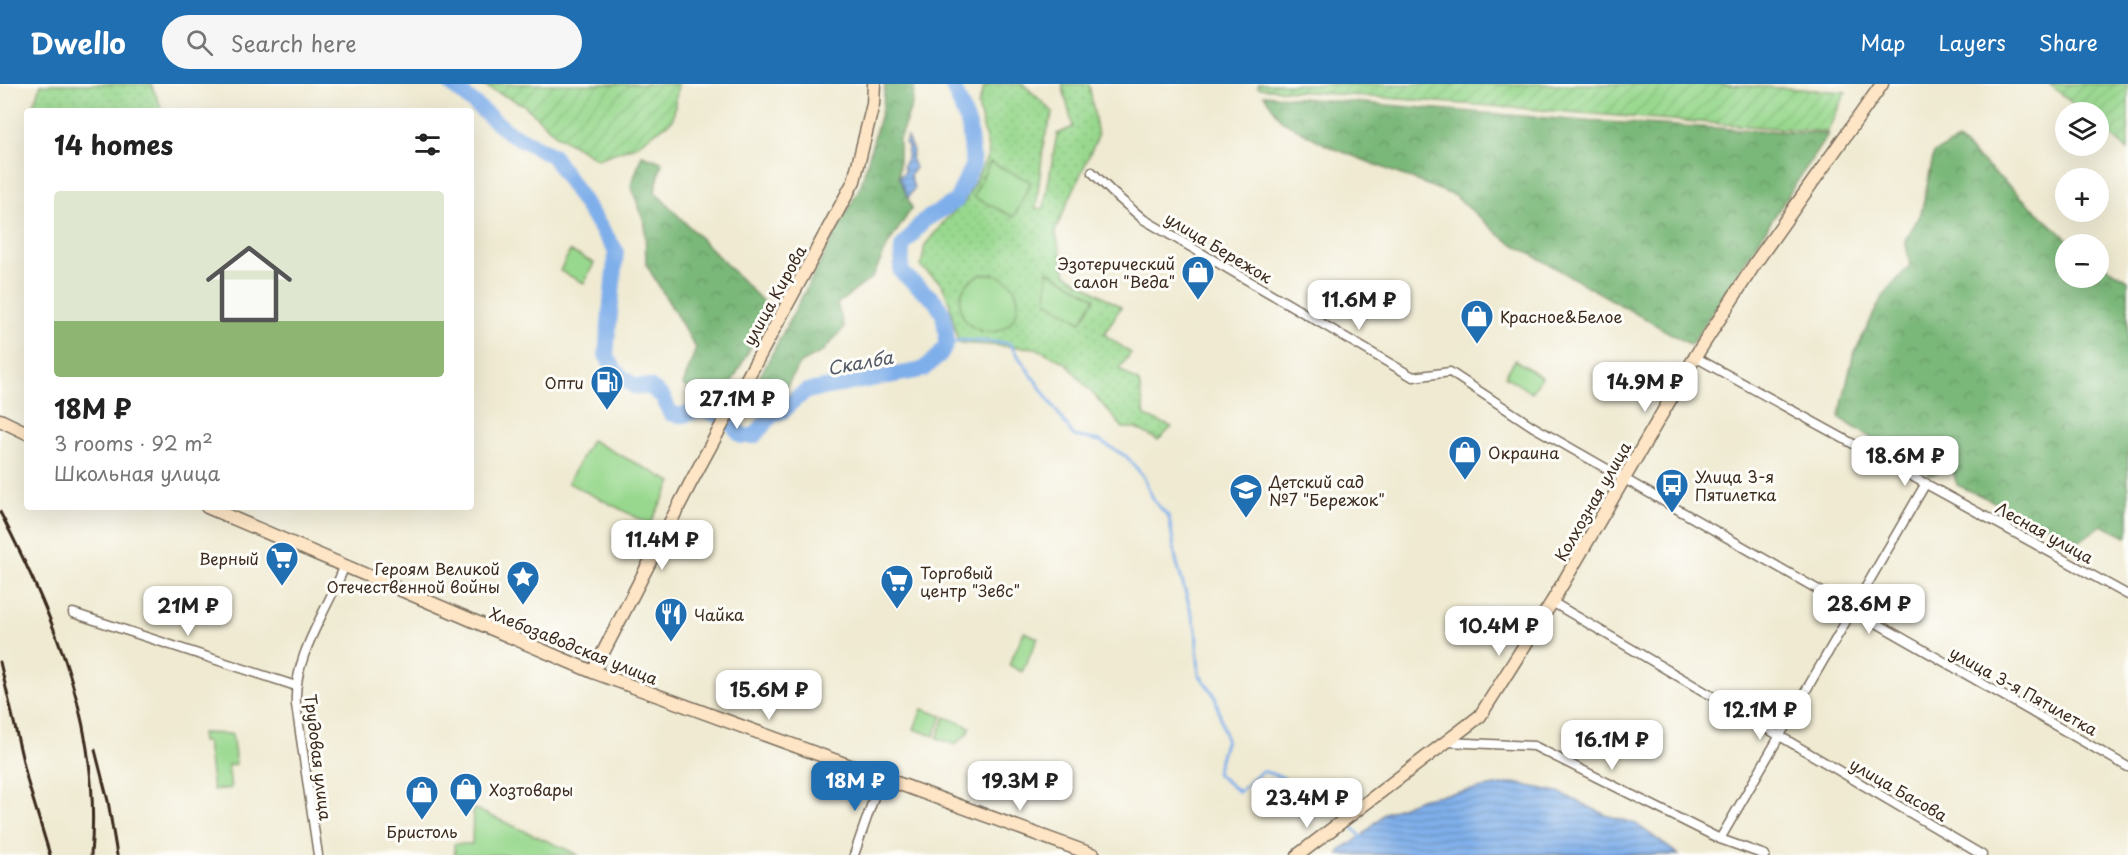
<!DOCTYPE html>
<meta charset="utf-8">
<style>
:root{--surface:#fff;--page:#f6f6f6;--text:#222;--muted:#767676;--accent:#1f6fb2}
body{margin:0;font-family:"Playpen Sans",sans-serif;background:var(--page);color:var(--text);height:100vh;display:flex;flex-direction:column;font-size:22px;white-space:nowrap}
*{box-sizing:border-box;margin:0}
p{font-size:20px;color:var(--muted)}
.icon{flex:none;width:33px;height:33px;fill:none;stroke:currentColor;stroke-width:2;stroke-linecap:round;stroke-linejoin:round}
.map{position:relative;flex:1;overflow:hidden}
.drawer{position:absolute;left:24px;top:24px;width:450px;height:402px;display:flex;flex-direction:column;background:var(--surface);border-radius:6px;box-shadow:0 6px 24px #0002}
.drawer>*{flex:none}
.tools{position:absolute;left:2055px;top:18px;display:grid;gap:12px}
.tools a{display:grid;place-items:center;width:54px;height:54px;border-radius:50%;background:var(--surface);box-shadow:0 6px 24px #0002;font-size:30px}
.price{position:absolute;translate:-50% -51px;padding:0 14px;border-radius:12px;background:#fff;color:#222;font-size:20px;line-height:39px;filter:drop-shadow(0 2px 3px #0008)}
.price::after{content:'';position:absolute;left:50%;top:36px;width:18px;height:14px;margin-left:-9px;background:inherit;clip-path:polygon(0 0,100% 0,50% 100%)}
.price.current{background:var(--accent);color:#fff}
ul{padding:0;list-style:none}
li{display:grid;align-content:center;gap:12px;height:318px;padding:0 30px}
li span{display:grid;place-items:center;height:186px;border-radius:6px;color:#555}
li>.icon{margin-inline-start:auto}
span .icon{width:108px;height:108px;fill:#fffc;stroke-width:1}
li b{font-size:26px}
h2{display:flex;justify-content:space-between;align-items:center;height:72px;padding:0 30px;font-size:26px}
header{display:flex;align-items:center;gap:36px;box-sizing:border-box;height:84px;padding:0 30px;background:var(--accent);color:#fff}
header strong{font-size:28px}
nav{display:flex;gap:33px;margin-inline-start:auto;font-size:21px}
.search{width:420px;height:54px;background:var(--page);display:flex;align-items:center;gap:15px;box-sizing:border-box;padding:0 21px;border-radius:33px;color:var(--muted);font-size:22px}
.map>svg:first-child{display:block}
</style>
<header>
<strong>Dwello</strong>
<div class="search"><svg class="icon" aria-label="search" viewBox="0 0 24 24"><circle cx="10" cy="10" r="6"/><path d="M15 15l6 6"/></svg>Search here</div>
<nav><a>Map</a><a>Layers</a><a>Share</a></nav>
</header>
<div class="map">
<svg width="2128" height="771" viewBox="0 0 2128 771">
<defs>
<pattern id="grass-dots" width="8" height="8" patternUnits="userSpaceOnUse" patternTransform="scale(1.5)"><rect width="8" height="8" fill="#98d88e"/><path d="M2 2h.1M6 6h.1" fill="none" stroke="#84ba7a" stroke-width="1.8" stroke-linecap="round"/></pattern>
<pattern id="forest-crowns" width="20" height="18" patternUnits="userSpaceOnUse" patternTransform="scale(1.5)"><rect width="20" height="18" fill="#7ab879"/><path d="M2 6a3 3 0 1 1 6 0M12 15a3 3 0 1 1 6 0" fill="none" stroke="#659663"/></pattern>
<pattern id="garden-furrows" width="10" height="10" patternUnits="userSpaceOnUse" patternTransform="scale(1.5)"><rect width="10" height="10" fill="#98d88e"/><path d="M-1 1l2-2M0 10L10 0M9 11l2-2" fill="none" stroke="#84ba7a"/></pattern>
<pattern id="water-rules" width="6" height="5" patternUnits="userSpaceOnUse" patternTransform="scale(1.5)"><rect width="6" height="5" fill="#7fafea"/><path d="M0 2.5h6" fill="none" stroke="#698fbd"/></pattern>
</defs>
<rect width="100%" height="100%" fill="#fdfcf7"/>
<filter id="ink" filterUnits="userSpaceOnUse"><feTurbulence type="fractalNoise" baseFrequency=".0167" numOctaves="2"/><feDisplacementMap in="SourceGraphic" scale="12" xChannelSelector="R" yChannelSelector="G"/><feConvolveMatrix kernelMatrix="1 2 1 2 8 2 1 2 1" color-interpolation-filters="sRGB"/></filter>
<filter id="wash" filterUnits="userSpaceOnUse"><feTurbulence type="fractalNoise" baseFrequency=".008" numOctaves="4" result="noise"/><feDisplacementMap in="SourceGraphic" scale="24" xChannelSelector="R" yChannelSelector="G"/><feGaussianBlur stdDeviation="1.35" result="paint"/><feColorMatrix in="noise" values="0 0 0 0 0 0 0 0 0 0 0 0 0 0 0 0 0 1.4 0 .05"/><feComposite in="paint" operator="in"/></filter>
<g filter="url(#wash)">
<rect width="100%" height="100%" fill="#efead1"/>
<!-- grass -->
<path fill="url(#grass-dots)" stroke="#6a8156" stroke-width="1.5" d="M41 0H151L163 27H43L33 21Z
M990 0H1023L1053 28 1044 56 1036 125 1044 124 1057 50 1073 43 1062 0H1089L1098 52 1055 147 1066 190 1121 223 1104 250 1131 269 1119 285 1139 298 1145 332 1172 343 1158 356 1136 344H1123L1066 279 1036 264 958 259 949 217 941 199 921 183 925 161 947 134 965 118 989 69 978 21 984 3Z"/>
<!-- forest -->
<path fill="url(#forest-crowns)" stroke="#5a714c" stroke-width="1.5" d="M885 0H915L912 21 899 55V93L912 124 889 159 872 194 837 220 844 244 822 268 799 280 785 306 755 302 861 101 883 22Z
M1264 11 1584 37 1828 50 1691 261 1503 154 1455 112 1328 62 1281 36Z
M1958 56 2073 160H2066V194H2098L2099 178 2128 196V451L2126 453 2102 441 2080 457 1957 401 1952 383 1931 391 1839 334 1853 272 1882 213 1910 181 1905 156 1921 130 1934 69Z
M642 71 662 78 655 108 771 226 716 327 683 301 696 264 646 180 645 140 631 102Z"/>
<!-- park -->
<path fill="#98d88e" stroke="#6a8156" stroke-width="1.5" d="M990 78 1031 98 1014 133 973 113Z
M570 167 594 179 584 199 560 187Z
M1047 186 1095 214 1081 238 1047 217Z
M960 219a29 29 0 1 1 58 0a29 29 0 1 1-58 0Z
M1515 276 1542 293 1532 309 1505 292Z
M591 356 672 398 650 440 568 399Z
M1024 548 1038 554 1022 588 1009 581Z
M922 625 942 632 934 652 914 645Z
M945 633 970 643 967 650 955 661 937 654Z
M201 649 232 650 236 680 228 681 231 704 213 706 207 658H202Z
M473 724 579 771H455L454 760H472Z"/>
<!-- garden -->
<path fill="url(#garden-furrows)" stroke="#6a8156" stroke-width="1.5" d="M480 0H678L673 36 635 62 597 75 556 51 524 21Z
M1258 0H1717L1846 8 1827 48 1258 4Z
M2049 0H2128V66L2099 42 2098 28H2083Z"/>
<!-- water -->
<path fill="url(#water-rules)" stroke="#5d6c84" stroke-width="1.5" d="M907 53 913 67 911 74 915 84 910 91 914 104 908 114 899 93 905 88 903 82 907 74 908 62 905 59Z
M1514 699 1558 708 1606 731 1636 740 1679 771H1338L1341 765 1361 753 1385 729 1423 714Z"/>
<g fill="none" stroke-linecap="round" stroke-linejoin="round">
<!-- stream -->
<path stroke="#7fafea" stroke-width="3" d="M946 261 961 256 1009 259 1074 352 1100 357 1127 373 1143 392 1154 417 1169 433 1176 476 1196 545 1199 590 1215 612 1226 655 1216 689 1239 708 1262 687 1282 693 1305 713 1335 724 1343 732
M1347 737 1363 755"/>
<!-- river -->
<path stroke="#7fafea" stroke-width="16" d="M451 0 508 48 553 72 616 167 606 271 616 288 634 302 650 303 663 313 670 329C686 334 684 329 698 327 714 325 733 340 742 352H754L772 331 784 326 795 315 807 307 922 286 938 273 946 261V249L943 230 935 217 901 188 902 163 923 137 956 117 973 80 969 42 952 0"/>
</g>
</g>
<g filter="url(#ink)">
<g fill="none" stroke-linecap="round" stroke-linejoin="round">
<!-- street casing -->
<g stroke="#7a6d5d" stroke-width="11">
<path id="street" d="M1092 88 1112 108 1143 135 1413 293 1450 288 1532 342 2128 683
M1695 273 2128 511
M1552 518 1982 771
M73 529 296 602
M1446 658 1534 662 1720 755 1765 771
M1720 755 1926 399
M318 771 296 621C293 571 328 526 345 481
M854 771 881 693"/>
</g>
<!-- secondary casing -->
<g stroke="#7a6d5d" stroke-width="15">
<path id="secondary" d="M0 336 27 349
M207 423 593 588 1094 771
M593 588 691 398 854 97 873 20 874 0
M1298 771 1480 632 1552 518 1695 273 1756 178 1882 0"/>
</g>
<!-- street -->
<use href="#street" stroke="#fff" stroke-width="8"/>
<!-- secondary -->
<use href="#secondary" stroke="#fde5c5" stroke-width="12"/>
<!-- rail -->
<path stroke="#3b2a1e" stroke-width="3" d="M0 428C56 536 102 647 91 771
M0 578 28 699 50 771
M95 666 108 717 117 771"/>
</g>
</g>
<!-- icons -->
<defs>
<g id="shop-pin" transform="scale(1.725)"><path d="M0 17L-7.5 6A9.5 9.5 0 1 1 7.5 6Z" fill="#1f6fb2" stroke="#fdfcf7"/><path d="M-5-2.5h2.3a2.7 3.5 0 0 1 5.4 0H5L5.5 6h-11ZM-1.5-2.5h3a1.5 2.3 0 0 0-3 0Z" fill="#fff"/></g>
<g id="fuel-pin" transform="scale(1.725)"><path d="M0 17L-7.5 6A9.5 9.5 0 1 1 7.5 6Z" fill="#1f6fb2" stroke="#fdfcf7"/><path d="M-5.5-6h7V0h2V4h1.3V-2.5L3-4.5l.8-.8L6-3V5H2.5V1h-1V6h-7ZM-4.2-4.7v3.2H.2V-4.7Z" fill="#fff"/></g>
<g id="bus-pin" transform="scale(1.725)"><path d="M0 17L-7.5 6A9.5 9.5 0 1 1 7.5 6Z" fill="#1f6fb2" stroke="#fdfcf7"/><path d="M-5-6H5V4H4V6H2V4H-2V6H-4V4H-5ZM-3.5-4V0h7V-4ZM-3.5 1.2v1.5H-2V1.2ZM2 1.2v1.5H3.5V1.2Z" fill="#fff"/></g>
<g id="school-pin" transform="scale(1.725)"><path d="M0 17L-7.5 6A9.5 9.5 0 1 1 7.5 6Z" fill="#1f6fb2" stroke="#fdfcf7"/><path d="M0-5L7-2L0 1L-7-2ZM-4 1L0 2.5L4 1V4Q0 6-4 4Z" fill="#fff"/></g>
<g id="supermarket-pin" transform="scale(1.725)"><path d="M0 17L-7.5 6A9.5 9.5 0 1 1 7.5 6Z" fill="#1f6fb2" stroke="#fdfcf7"/><path d="M-6-5.5h2.5l.6 2H6L4.5 2H-2.5L-4.4-4H-6ZM-1.5 3.2a1.3 1.3 0 1 0 .1 0ZM3 3.2a1.3 1.3 0 1 0 .1 0Z" fill="#fff"/></g>
<g id="sight-pin" transform="scale(1.725)"><path d="M0 17L-7.5 6A9.5 9.5 0 1 1 7.5 6Z" fill="#1f6fb2" stroke="#fdfcf7"/><path d="M0-6L1.8-2.2L6-1.7L2.9 1.2L3.7 5.4L0 3.3L-3.7 5.4L-2.9 1.2L-6-1.7L-1.8-2.2Z" fill="#fff"/></g>
<g id="restaurant-pin" transform="scale(1.725)"><path d="M0 17L-7.5 6A9.5 9.5 0 1 1 7.5 6Z" fill="#1f6fb2" stroke="#fdfcf7"/><path d="M-5-6h1v4h1v-4h1v4h1v-4h1v5L-1.5 .5V6h-2V.5L-5-1ZM5-6V6H3V1.5H1.5Q1.5-4 5-6Z" fill="#fff"/></g>
</defs>
<g fill-rule="evenodd">
<use href="#shop-pin" x="1198" y="188"/>
<use href="#shop-pin" x="1477" y="232"/>
<use href="#fuel-pin" x="607" y="298"/>
<use href="#shop-pin" x="1465" y="368"/>
<use href="#bus-pin" x="1672" y="401"/>
<use href="#school-pin" x="1246" y="406"/>
<use href="#supermarket-pin" x="282" y="474"/>
<use href="#sight-pin" x="523" y="493"/>
<use href="#supermarket-pin" x="897" y="497"/>
<use href="#restaurant-pin" x="671" y="530"/>
<use href="#shop-pin" x="466" y="705"/>
<use href="#shop-pin" x="422" y="708"/>
</g>
<g text-anchor="middle" dominant-baseline="central" stroke-width="6" stroke-linejoin="round" paint-order="stroke">
<!-- street labels -->
<g font-size="16" fill="#3b2a1e" stroke="#fdfcf7">
<text transform="translate(1219 163) rotate(31)">улица Бережок</text>
<text transform="translate(774 211) rotate(-61)">улица Кирова</text>
<text transform="translate(1592 417) rotate(-60)">Колхозная улица</text>
<text transform="translate(2045 448) rotate(29)">Лесная улица</text>
<text transform="translate(574 561) rotate(22)">Хлебозаводская улица</text>
<text transform="translate(2024 606) rotate(29)">улица 3-я Пятилетка</text>
<text transform="translate(319 673) rotate(83)">Трудовая улица</text>
<text transform="translate(1899 705) rotate(30)">улица Басова</text>
</g>
<!-- poi labels -->
<g font-size="16" fill="#3b2a1e" stroke="#fdfcf7" text-anchor="start">
<text x="1175" y="179" text-anchor="end">Эзотерический<tspan x="1175" dy="18">салон "Веда"</tspan></text>
<text x="1500" y="232">Красное&amp;Белое</text>
<text x="584" y="298" text-anchor="end">Опти</text>
<text x="1488" y="368">Окраина</text>
<text x="1695" y="392">Улица 3-я<tspan x="1695" dy="18">Пятилетка</tspan></text>
<text x="1269" y="397">Детский сад<tspan x="1269" dy="18">№7 "Бережок"</tspan></text>
<text x="259" y="474" text-anchor="end">Верный</text>
<text x="500" y="484" text-anchor="end">Героям Великой<tspan x="500" dy="18">Отечественной войны</tspan></text>
<text x="920" y="488">Торговый<tspan x="920" dy="18">центр "Зевс"</tspan></text>
<text x="694" y="530">Чайка</text>
<text x="489" y="705">Хозтовары</text>
<text x="422" y="747" text-anchor="middle">Бристоль</text>
</g>
<!-- water labels -->
<g font-size="18" font-style="italic" fill="#535965" stroke="#fdfcf7">
<text transform="translate(860 278) rotate(-10)">Скалба</text>
</g>
</g>
</svg>
<div class="tools">
<a><svg class="icon" aria-label="layers" viewBox="0 0 24 24"><path d="M12 4l9 5-9 5-9-5zM3 14l9 5 9-5"/></svg></a>
<a>+</a>
<a>−</a>
</div>
<b class="price" style="left:1359px;top:247px">11.6M ₽</b>
<b class="price" style="left:1645px;top:329px">14.9M ₽</b>
<b class="price" style="left:737px;top:346px">27.1M ₽</b>
<b class="price" style="left:1905px;top:403px">18.6M ₽</b>
<b class="price" style="left:662px;top:487px">11.4M ₽</b>
<b class="price" style="left:1869px;top:551px">28.6M ₽</b>
<b class="price" style="left:188px;top:553px">21M ₽</b>
<b class="price" style="left:1499px;top:573px">10.4M ₽</b>
<b class="price" style="left:769px;top:637px">15.6M ₽</b>
<b class="price" style="left:1760px;top:657px">12.1M ₽</b>
<b class="price" style="left:1612px;top:687px">16.1M ₽</b>
<b class="price current" style="left:855px;top:728px">18M ₽</b>
<b class="price" style="left:1020px;top:728px">19.3M ₽</b>
<b class="price" style="left:1307px;top:745px">23.4M ₽</b>
<section class="drawer">
<h2>14 homes<svg class="icon" aria-label="filters" viewBox="0 0 24 24"><path d="M4 7h16M4 17h16"/><circle cx="9" cy="7" r="2"/><circle cx="15" cy="17" r="2"/></svg></h2>
<ul>
<li><span style="background:linear-gradient(#dfe7d0 70%,#8fb573 0)"><svg class="icon" aria-label="home" viewBox="0 0 24 24"><path d="M3 11l9-7 9 7M6 9v11h12V9"/></svg></span><div><b>18M ₽</b><p>3 rooms · 92 m²</p><p>Школьная улица</p></div></li>
</ul>
</section>
</div>
